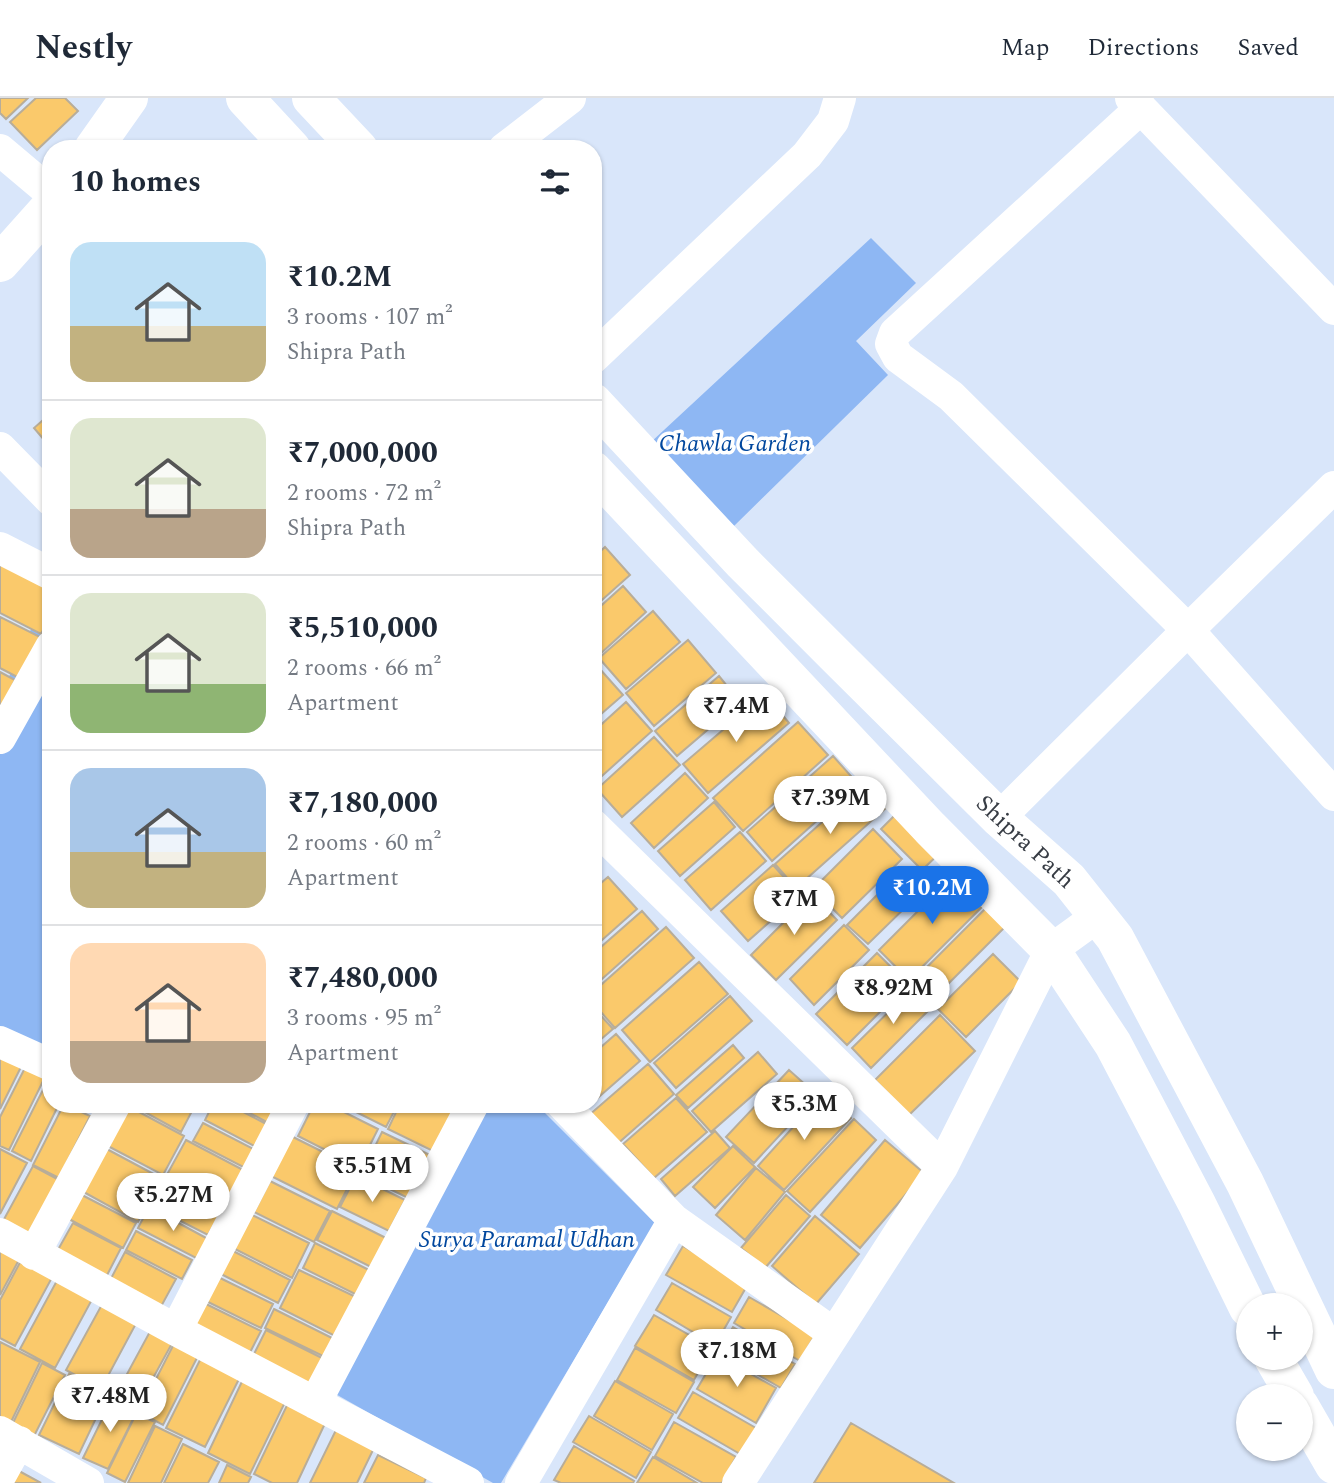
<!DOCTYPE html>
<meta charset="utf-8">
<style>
:root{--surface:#fff;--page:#f6f6f7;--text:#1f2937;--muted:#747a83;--line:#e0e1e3;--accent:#1a73e8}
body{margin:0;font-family:Spectral,serif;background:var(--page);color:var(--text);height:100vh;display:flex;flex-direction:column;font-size:26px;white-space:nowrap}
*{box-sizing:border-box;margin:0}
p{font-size:23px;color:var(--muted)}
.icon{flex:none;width:38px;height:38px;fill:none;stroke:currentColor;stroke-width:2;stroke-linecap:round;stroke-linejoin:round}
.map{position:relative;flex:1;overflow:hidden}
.panel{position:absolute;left:42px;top:42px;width:560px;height:973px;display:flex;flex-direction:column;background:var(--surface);border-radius:28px;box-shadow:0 2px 5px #0004}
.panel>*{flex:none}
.controls{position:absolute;left:1236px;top:1195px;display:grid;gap:14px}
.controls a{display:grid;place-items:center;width:77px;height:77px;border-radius:50%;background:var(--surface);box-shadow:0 2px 5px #0004;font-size:35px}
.price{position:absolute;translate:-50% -60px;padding:0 16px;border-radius:24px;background:#fff;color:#222;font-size:23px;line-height:46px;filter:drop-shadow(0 2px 4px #0008)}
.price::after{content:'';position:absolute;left:50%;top:42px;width:21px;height:16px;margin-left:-10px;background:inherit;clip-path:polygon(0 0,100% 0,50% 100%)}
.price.current{background:var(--accent);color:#fff}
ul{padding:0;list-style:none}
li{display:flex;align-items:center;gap:21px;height:175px;padding:0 28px}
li+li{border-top:2px solid var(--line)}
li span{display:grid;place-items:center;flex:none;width:196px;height:140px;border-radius:21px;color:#555}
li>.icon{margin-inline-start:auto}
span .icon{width:84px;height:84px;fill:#fffc;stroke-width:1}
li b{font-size:30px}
h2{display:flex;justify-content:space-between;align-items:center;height:84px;padding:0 28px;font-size:30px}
header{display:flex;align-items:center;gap:42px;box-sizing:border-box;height:98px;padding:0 35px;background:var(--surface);border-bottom:2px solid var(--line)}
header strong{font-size:33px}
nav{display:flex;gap:38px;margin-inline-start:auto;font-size:24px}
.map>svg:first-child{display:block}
</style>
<header>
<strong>Nestly</strong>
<nav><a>Map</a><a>Directions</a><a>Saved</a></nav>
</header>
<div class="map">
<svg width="1334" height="1385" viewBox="0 0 1334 1385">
<rect width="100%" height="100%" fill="#d9e6fa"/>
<!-- green -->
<path fill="#8eb7f3" d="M871 140 916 185 856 243 888 277 734 428 650 345Z
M51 488V967L0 944V598Z
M484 1006H536L655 1125 501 1385H493L332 1294Z"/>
<!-- building -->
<path fill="#fac96b" stroke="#b8ad99" stroke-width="2" d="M0 0H28L6 21 0 15Z
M36 0H65L78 13 37 52 10 24Z
M51 315V350L34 330Z
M605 449 630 477 593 510V460Z
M0 462 51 485V517L41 536 0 515Z
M623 488 646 514 599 557 593 551V515Z
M653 513 680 544 626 591 599 560Z
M0 519 42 540 21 581 0 570Z
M688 542 716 575 654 628 626 595Z
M599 570 623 597 593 623V575Z
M0 574 15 582 0 613Z
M719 578 740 604 677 658 655 633Z
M765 596 789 625 708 695 683 666Z
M626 604 652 633 593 686V634Z
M798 624 828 657 743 733 713 700Z
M654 639 680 667 622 719 597 691Z
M833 658 858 686 772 763 747 734Z
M685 675 708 700 654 750 631 725Z
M865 686 886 710 796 790 775 766Z
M714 704 735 729 680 778 658 753Z
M902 710 944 751 922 772 881 731Z
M873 731 902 761 842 820 813 791Z
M740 734 766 763 711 812 685 782Z
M773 767 800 797 748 843 721 813Z
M956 775 986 805 909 882 879 852Z
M897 777 918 797 868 846 847 827Z
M608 779 637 811 593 850V792Z
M812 796 837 822 776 882 751 857Z
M988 808 1007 827 935 899 916 880Z
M642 813 658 831 593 889V856Z
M844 827 869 852 814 907 790 881Z
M666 829 694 860 615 930 593 905V894Z
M877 855 908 886 847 947 816 916Z
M993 856 1021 884 966 939 938 911Z
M699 864 728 896 650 964 622 932Z
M916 887 935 906 871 970 852 950Z
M730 898 752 923 676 990 654 965Z
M593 909 613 931 593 948Z
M940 917 975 953 909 1017 875 982Z
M616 936 640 963 593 1004V956Z
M733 947 744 960 688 1010 676 997Z
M758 954 777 976 711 1034 692 1013Z
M0 961H25L0 1011Z
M29 962 49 971 9 1052 0 1048V1019Z
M648 966 674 996 615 1048 588 1018Z
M789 972 817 997 754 1065 726 1039Z
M51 976V1006H59L31 1063 12 1053Z
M824 995 851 1020 784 1092 758 1068Z
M676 1000 707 1034 654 1080 623 1046Z
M64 1006 90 1018 59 1080 33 1067Z
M130 1006H174L191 1015 181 1034Z
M213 1006H228L274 1030 262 1052 205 1022Z
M233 1006H285L276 1029Z
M314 1006H328L378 1031 359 1069 298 1038Z
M340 1006H398L386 1029Z
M400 1006H437L455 1015 435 1054 388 1031Z
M126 1007 184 1038 163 1077 104 1046Z
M854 1021 876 1042 810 1114 787 1093Z
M203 1025 259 1054 249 1072 193 1043Z
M715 1033 730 1050 675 1098 661 1081Z
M382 1034 432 1058 410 1101 361 1077Z
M291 1038 357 1071 337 1111 271 1078Z
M186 1042 247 1074 226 1114 164 1082Z
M885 1042 924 1075 860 1150 821 1117Z
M733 1048 755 1069 715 1110 693 1089Z
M103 1049 161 1080 138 1124 80 1092Z
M0 1051 27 1065 0 1116Z
M33 1068 61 1083 31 1138 3 1123Z
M756 1070 785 1094 745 1142 716 1117Z
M356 1078 405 1102 389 1133 340 1109Z
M270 1083 330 1113 314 1144 254 1114Z
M164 1084 221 1114 208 1137 151 1108Z
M80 1096 136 1125 123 1150 67 1120Z
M786 1097 810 1118 765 1170 741 1150Z
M149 1109 208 1141 198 1161 138 1130Z
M332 1113 388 1141 373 1170 317 1142Z
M246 1114 309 1145 292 1180 229 1148Z
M815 1118 859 1156 816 1206 772 1168Z
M73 1125 121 1150 104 1183 55 1157Z
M136 1133 192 1162 182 1181 126 1152Z
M315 1145 371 1173 359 1198 303 1170Z
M0 1147 21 1158 0 1197Z
M683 1148 748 1186 732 1214 666 1177Z
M229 1151 290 1182 278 1205 217 1174Z
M125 1154 176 1181 158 1214 107 1188Z
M24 1157 55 1174 15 1248 0 1240V1202Z
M299 1172 356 1199 337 1239 280 1210Z
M60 1177 95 1196 55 1270 20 1251Z
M216 1178 273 1206 261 1230 204 1202Z
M672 1185 731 1219 715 1247 656 1212Z
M749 1199 815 1237 800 1263 734 1225Z
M105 1201 139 1220 101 1291 66 1272Z
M204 1205 261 1233 244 1266 188 1238Z
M274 1211 334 1241 325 1259 265 1230Z
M654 1217 712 1250 694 1282 635 1248Z
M153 1228 175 1240 136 1311 114 1300Z
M733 1229 795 1266 781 1290 718 1254Z
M266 1232 324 1261 306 1296 248 1268Z
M177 1240 201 1252 163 1327 139 1314Z
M0 1244 40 1264 9 1328 0 1323Z
M635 1250 694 1284 676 1315 617 1282Z
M205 1252 244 1271 205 1349 166 1330Z
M717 1257 776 1290 756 1325 697 1291Z
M42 1265 65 1277 34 1338 12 1327Z
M247 1273 290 1294 250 1376 208 1355Z
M69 1276 108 1295 79 1356 39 1337Z
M615 1283 673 1316 652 1352 594 1318Z
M693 1294 756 1330 740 1356 678 1320Z
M291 1299 329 1317 297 1385H272L254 1376Z
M112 1301 137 1313 108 1371 83 1360Z
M136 1316 155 1324 125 1384 107 1375Z
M589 1318 651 1354 636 1380 573 1344Z
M674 1324 736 1359 722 1385H703L655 1358Z
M851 1325 954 1385H814Z
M155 1328 182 1341 161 1385H128Z
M336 1332 374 1350 357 1385H310Z
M183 1346 219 1364 208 1385H164Z
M574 1348 634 1383 633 1385H561L554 1382Z
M378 1357 426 1380 424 1385H364Z
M653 1359 697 1385H637Z
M227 1367 251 1379 248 1385H219Z
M19 1373 41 1385H12Z"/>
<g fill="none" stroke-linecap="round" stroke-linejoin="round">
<!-- street -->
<path stroke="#fff" stroke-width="32" d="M1131 0 1334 211
M1141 10 895 235 891 246 898 259 951 298 1188 532 1334 389
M504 51 570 0
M0 52 51 95
M593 260 807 57 833 23 840 0
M0 350 51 402
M0 450 51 476
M0 640 51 549
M999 720 1188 532 1334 697
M593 727 942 1069
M0 944 51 967
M674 1122 833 1235
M0 1136 176 1232 468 1385
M34 1156 115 1006
M176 1232 293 1006
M315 1305 473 1006
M0 1334 88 1385
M0 1378 19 1344
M521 1385 674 1122 562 1006
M738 1385 942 1069 1051 852 1098 818"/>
<!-- secondary -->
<path stroke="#fff" stroke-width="38" d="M245 0 292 51
M311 0 359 51
M93 51 129 0
M0 165 51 108
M593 304 742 464 834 556 999 720 1069 782 1115 840 1245 1085 1334 1272
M593 372 930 730 1051 852 1113 946 1197 1106 1248 1210
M1273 1260 1295 1298
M1300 1308 1334 1367"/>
</g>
<g text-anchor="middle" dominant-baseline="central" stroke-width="7" stroke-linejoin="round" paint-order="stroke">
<!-- park labels -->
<g font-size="24" font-style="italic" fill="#00479e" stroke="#fff">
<text x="735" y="346">Chawla Garden</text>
<text x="527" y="1142">Surya Paramal Udhan</text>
</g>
<!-- street labels -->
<g font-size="24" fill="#373c44" stroke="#fff">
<text transform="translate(1025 744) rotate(43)">Shipra Path</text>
</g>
</g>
</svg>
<div class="controls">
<a>+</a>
<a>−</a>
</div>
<b class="price" style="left:736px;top:646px">₹7.4M</b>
<b class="price" style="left:830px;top:738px">₹7.39M</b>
<b class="price current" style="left:932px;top:828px">₹10.2M</b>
<b class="price" style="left:794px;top:839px">₹7M</b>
<b class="price" style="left:893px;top:928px">₹8.92M</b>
<b class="price" style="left:804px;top:1044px">₹5.3M</b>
<b class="price" style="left:372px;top:1106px">₹5.51M</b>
<b class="price" style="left:173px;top:1135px">₹5.27M</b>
<b class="price" style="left:737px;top:1291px">₹7.18M</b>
<b class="price" style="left:110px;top:1336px">₹7.48M</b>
<section class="panel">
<h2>10 homes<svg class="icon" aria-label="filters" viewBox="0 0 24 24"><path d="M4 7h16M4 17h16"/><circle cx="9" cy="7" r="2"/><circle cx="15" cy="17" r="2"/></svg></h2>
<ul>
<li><span style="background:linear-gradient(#bfe0f5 60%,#c2b280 0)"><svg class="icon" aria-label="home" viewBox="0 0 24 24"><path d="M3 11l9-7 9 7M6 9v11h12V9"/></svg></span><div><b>₹10.2M</b><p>3 rooms · 107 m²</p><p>Shipra Path</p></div></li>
<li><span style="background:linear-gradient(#dfe7d0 65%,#b9a48a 0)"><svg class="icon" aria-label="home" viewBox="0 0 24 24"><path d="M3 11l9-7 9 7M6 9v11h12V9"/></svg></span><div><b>₹7,000,000</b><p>2 rooms · 72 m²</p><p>Shipra Path</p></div></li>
<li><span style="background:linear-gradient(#dfe7d0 65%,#8fb573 0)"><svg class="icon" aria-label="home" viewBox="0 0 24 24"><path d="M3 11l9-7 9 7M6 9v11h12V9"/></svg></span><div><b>₹5,510,000</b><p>2 rooms · 66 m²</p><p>Apartment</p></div></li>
<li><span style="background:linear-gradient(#a9c7e8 60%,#c2b280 0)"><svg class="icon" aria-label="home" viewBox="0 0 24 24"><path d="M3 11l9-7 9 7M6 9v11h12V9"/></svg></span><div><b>₹7,180,000</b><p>2 rooms · 60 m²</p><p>Apartment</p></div></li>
<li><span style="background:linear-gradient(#ffd9b3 70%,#b9a48a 0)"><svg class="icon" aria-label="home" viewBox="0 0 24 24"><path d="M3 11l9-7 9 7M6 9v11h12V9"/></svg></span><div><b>₹7,480,000</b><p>3 rooms · 95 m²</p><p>Apartment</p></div></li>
</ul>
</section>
</div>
